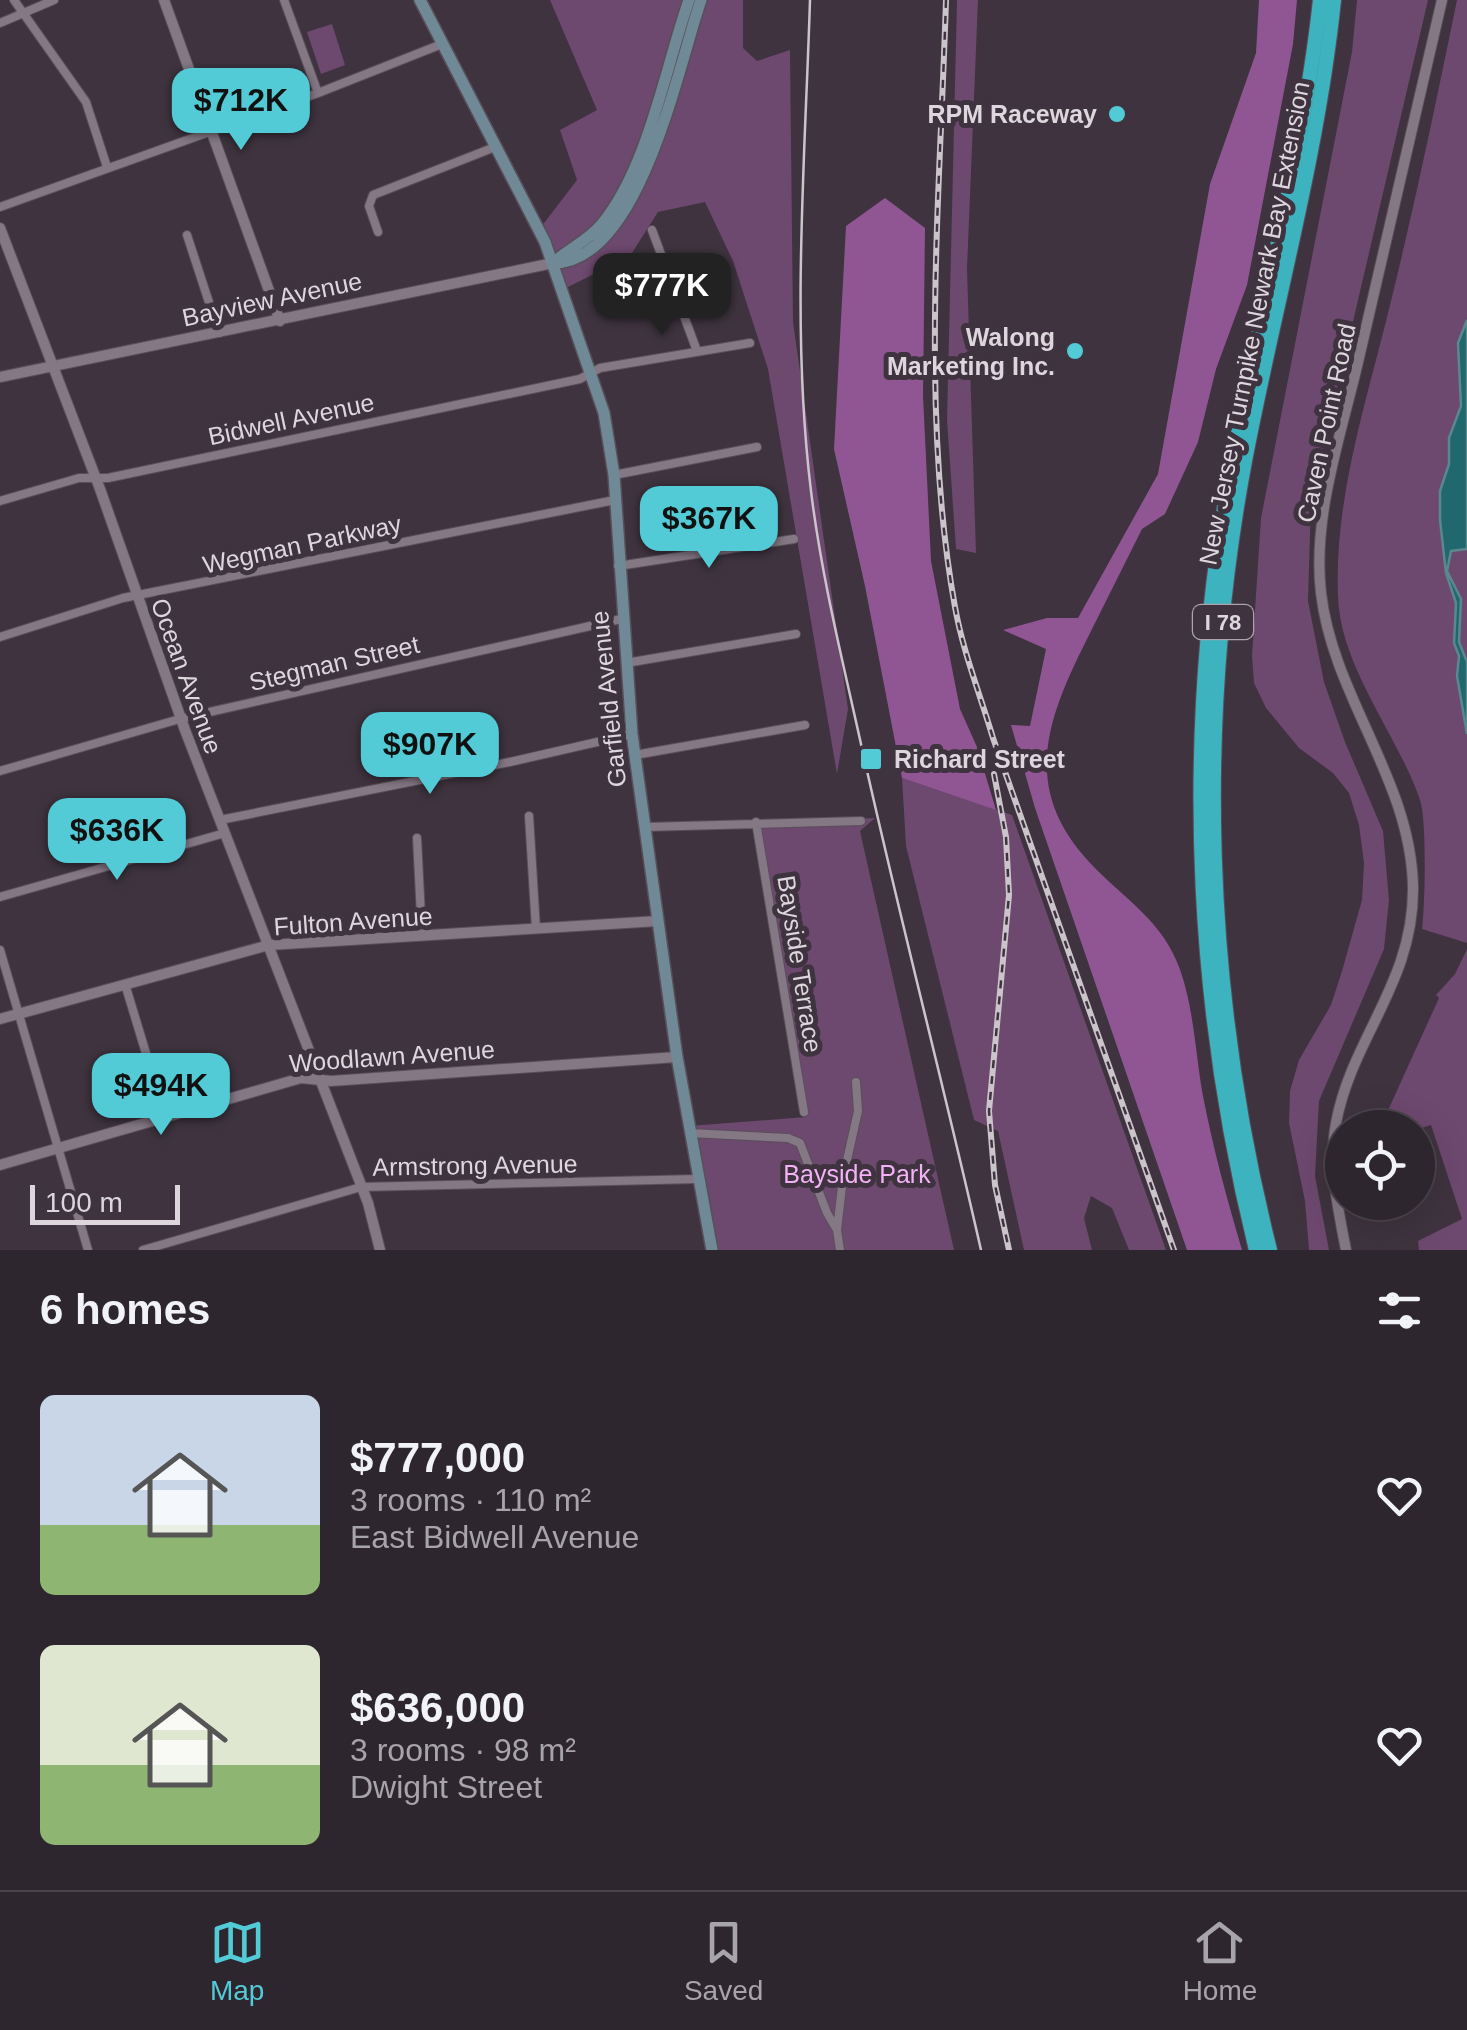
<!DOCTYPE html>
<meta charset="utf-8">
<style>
:root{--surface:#2e262e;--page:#3a323a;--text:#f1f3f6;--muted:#a7a5aa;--line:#49434a;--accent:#52cbd7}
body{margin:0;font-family:Helvetica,sans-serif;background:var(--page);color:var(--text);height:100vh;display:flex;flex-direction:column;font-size:38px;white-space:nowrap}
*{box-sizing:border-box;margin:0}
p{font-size:32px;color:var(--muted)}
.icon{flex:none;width:55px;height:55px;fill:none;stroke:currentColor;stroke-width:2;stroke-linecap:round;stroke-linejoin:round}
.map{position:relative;height:1250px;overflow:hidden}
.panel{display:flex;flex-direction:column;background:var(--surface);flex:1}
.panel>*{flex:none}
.tools{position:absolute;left:1325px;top:1110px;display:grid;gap:20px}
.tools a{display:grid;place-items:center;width:110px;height:110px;border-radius:50%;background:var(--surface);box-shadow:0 10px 40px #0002,0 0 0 2px var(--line);font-size:50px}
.scale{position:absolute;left:30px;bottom:25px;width:150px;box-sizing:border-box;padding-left:10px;border:5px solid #ddd6dd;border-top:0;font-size:28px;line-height:35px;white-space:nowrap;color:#ddd6dd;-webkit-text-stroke:8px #3e333e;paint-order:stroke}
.price{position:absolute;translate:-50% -85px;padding:0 22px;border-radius:20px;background:var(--accent);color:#111;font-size:32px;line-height:65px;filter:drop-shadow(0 2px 5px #0008)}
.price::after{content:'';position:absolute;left:50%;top:60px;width:30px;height:22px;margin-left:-15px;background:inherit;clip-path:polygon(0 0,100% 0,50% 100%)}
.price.on{background:#222;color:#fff}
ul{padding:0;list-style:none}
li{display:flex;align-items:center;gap:30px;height:250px;padding:0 40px}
li span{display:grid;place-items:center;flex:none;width:280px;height:200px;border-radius:15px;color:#555}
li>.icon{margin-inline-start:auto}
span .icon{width:120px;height:120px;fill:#fffc;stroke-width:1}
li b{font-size:42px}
h2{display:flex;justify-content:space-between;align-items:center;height:120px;padding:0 40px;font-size:42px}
.dock{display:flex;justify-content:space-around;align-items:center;height:140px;border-top:2px solid var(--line);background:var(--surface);font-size:28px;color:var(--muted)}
.dock a{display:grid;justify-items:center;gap:5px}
.dock .on{color:var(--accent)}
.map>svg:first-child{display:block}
</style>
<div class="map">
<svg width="1467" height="1250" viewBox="0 0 1467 1250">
<rect width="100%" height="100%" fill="#3e333e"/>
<!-- green -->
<path fill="#6d486f" d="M550 0H743V48L757 61 790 50 793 322 848 709 837 774 768 369 733 261 705 202 658 212 630 256 564 289 541 227 577 180 560 130 597 110Z
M957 0H978L967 269 976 553 956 549 947 420Z
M1357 0H1428L1311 502 1308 601 1324 682 1345 742 1383 831 1389 900 1384 949 1319 1101 1315 1176 1329 1250H1309L1305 1201 1289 1123 1290 1091 1299 1060 1331 1005 1342 971 1362 900 1364 863 1359 825 1349 793 1333 773 1299 748 1266 708 1254 683 1252 656 1261 518 1352 52Z
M1457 0H1467V943L1422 929C1425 905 1427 821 1420 800 1398 735 1340 667 1338 596 1334 497 1367 400 1390 305 1415 204 1436 102 1457 0Z
M332 24 345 65 321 74 307 32Z
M902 778 1012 815 1166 1250H1129L1112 1208 1091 1196 1084 1218 1092 1250H1024L998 1131 974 1120 906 846Z
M875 818 860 831 954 1250H712L689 1126 806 1117 759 822Z
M1467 949V1250H1419L1418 1241 1462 1219 1431 1125 1418 1129 1380 1128 1439 998 1436 995 1455 974Z"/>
<!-- forest -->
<path fill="#905693" d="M1259 0H1297L1293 44 1247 285 1216 369 1198 442 1165 514 1142 529C1125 563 1108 597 1091 631 1053 707 1018 779 1083 855 1114 892 1158 915 1177 962 1194 1003 1195 1053 1203 1096 1213 1148 1227 1199 1242 1250H1187L1035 808 1011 725 1030 726 1046 649 1003 630 1047 618H1078L1158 474 1210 184 1256 53Z
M885 198 925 228 923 396 931 561 960 709 977 747 996 810 902 778 865 586 834 449 846 226Z"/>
<!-- water -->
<path fill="#21676e" stroke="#59888f" stroke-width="2.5" d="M1467 320V549L1451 551 1447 571 1461 599 1459 642 1467 662V734L1457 676 1459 656 1454 643 1456 603 1446 573 1440 520V491L1449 464V438L1461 406 1458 343Z"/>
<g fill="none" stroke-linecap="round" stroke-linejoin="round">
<!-- minor casing -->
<g stroke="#594f59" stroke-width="10">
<path id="minor" d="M14 0 86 102 107 167
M284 0 318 93
M0 23 54 0
M0 207 318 93 442 44
M652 230 697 351
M378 232 369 206 373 195 495 147
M187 235 219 333
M614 475 757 447
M0 501 79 478H108L580 379 600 368 750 343
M618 566 794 539
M0 637 123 598 615 500
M626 663 796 634
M635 755 805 725
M0 771 183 718 621 619
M529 816 536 929
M220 820 510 762 632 734
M756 822 804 1112
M645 827 861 821
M417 838 422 936
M0 897 225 833
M0 950 88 1250
M125 984 165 1116
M690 1133 788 1138 800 1143 827 1213 837 1230 840 1250
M837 1230 843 1178 858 1111 856 1082
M143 1250 361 1187 697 1179"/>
</g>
<!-- tertiary casing -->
<g stroke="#594f59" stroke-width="12">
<path id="tertiary" d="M164 0 280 321
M0 228 100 489 185 730 368 1203 380 1250
M0 377 553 263
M0 1019 269 945 658 921
M0 1165 301 1078 331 1081 677 1057
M1346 1250C1338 1208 1328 1165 1336 1123 1352 1037 1414 983 1413 887 1411 780 1333 697 1321 593 1312 517 1341 435 1358 362 1386 241 1414 121 1442 0"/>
</g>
<!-- secondary casing -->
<g stroke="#594f59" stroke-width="14">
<path id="secondary" d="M420 0 545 242 604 413 614 475 632 734 677 1057 712 1250
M553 263C640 263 678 66 701 0
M553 263C568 249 588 241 602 224 648 168 665 69 689 0"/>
</g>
<!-- motorway casing -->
<g stroke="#594f59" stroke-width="16">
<path id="motorway" d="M1256 1250C1197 1012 1184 763 1222 521 1249 346 1301 176 1320 0
M1270 1250C1205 993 1196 722 1245 461 1274 308 1318 156 1334 0"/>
</g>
<!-- minor -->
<use href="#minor" stroke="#857885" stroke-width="8"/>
<!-- tertiary -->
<use href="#tertiary" stroke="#857885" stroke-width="10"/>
<!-- secondary -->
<use href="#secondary" stroke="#6f8a96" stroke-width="11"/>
<!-- motorway -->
<use href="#motorway" stroke="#3cb3be" stroke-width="14"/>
<!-- tram -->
<path stroke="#cbc4cb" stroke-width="2.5" d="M810 0C805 163 791 328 811 491 821 573 841 654 859 735 897 908 942 1078 981 1250"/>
<!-- rail casing -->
<g stroke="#cbc4cb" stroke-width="6">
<path id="rail" d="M946 0C940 196 920 414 955 607 963 652 980 694 993 738L1174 1250
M994 774 1006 837 1009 895 989 1111 995 1185 1009 1250"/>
</g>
<!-- rail -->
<use href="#rail" stroke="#3e333e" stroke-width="2.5" stroke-dasharray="8" stroke-linecap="butt"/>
</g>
<!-- markers -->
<g fill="#52cbd7" stroke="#3e333e" stroke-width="4">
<circle cx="1117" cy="114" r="10"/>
<circle cx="1075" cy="351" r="10"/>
<rect x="859" y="747" width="24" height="24" rx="5"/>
</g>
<g text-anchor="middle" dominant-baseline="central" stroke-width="10" stroke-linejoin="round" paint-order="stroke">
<!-- shield labels -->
<rect fill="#3e333e" stroke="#ada5ad" stroke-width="2.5" x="1193" y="605" width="60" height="34" rx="8"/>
<g font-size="22" font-weight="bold" fill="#ddd6dd">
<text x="1223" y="622">I 78</text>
</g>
<!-- poi labels -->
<g font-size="25" font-weight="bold" fill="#ddd6dd" stroke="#3e333e" text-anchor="end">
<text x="1097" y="114">RPM Raceway</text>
<text x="1055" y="337">Walong<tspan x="1055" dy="29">Marketing Inc.</tspan></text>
<text x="894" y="759" text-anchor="start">Richard Street</text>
</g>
<!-- street labels -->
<g font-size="25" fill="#ddd6dd" stroke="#3e333e">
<text transform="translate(272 299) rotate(-12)">Bayview Avenue</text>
<text transform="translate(1254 323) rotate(-79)">New Jersey Turnpike Newark Bay Extension</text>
<text transform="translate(291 419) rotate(-12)">Bidwell Avenue</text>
<text transform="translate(1326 423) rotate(-78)">Caven Point Road</text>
<text transform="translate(302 544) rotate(-12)">Wegman Parkway</text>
<text transform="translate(334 663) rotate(-13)">Stegman Street</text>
<text transform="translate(187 676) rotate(70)">Ocean Avenue</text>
<text transform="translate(608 699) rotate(-96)">Garfield Avenue</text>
<text transform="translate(353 921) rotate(-4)">Fulton Avenue</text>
<text transform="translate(800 964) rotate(81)">Bayside Terrace</text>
<text transform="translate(392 1056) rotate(-4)">Woodlawn Avenue</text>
<text transform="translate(475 1165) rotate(-1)">Armstrong Avenue</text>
</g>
<!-- park labels -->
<g font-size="25" fill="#f3b2f6" stroke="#3e333e">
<text x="857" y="1174">Bayside Park</text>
</g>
</g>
</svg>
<div class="tools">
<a><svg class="icon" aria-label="locate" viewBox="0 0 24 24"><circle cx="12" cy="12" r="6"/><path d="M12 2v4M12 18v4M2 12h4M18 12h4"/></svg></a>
</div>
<div class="scale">100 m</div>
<b class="price" style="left:241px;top:153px">$712K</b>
<b class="price on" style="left:662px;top:338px">$777K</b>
<b class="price" style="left:709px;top:571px">$367K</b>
<b class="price" style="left:430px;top:797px">$907K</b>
<b class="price" style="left:117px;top:883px">$636K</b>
<b class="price" style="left:161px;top:1138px">$494K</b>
</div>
<section class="panel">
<h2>6 homes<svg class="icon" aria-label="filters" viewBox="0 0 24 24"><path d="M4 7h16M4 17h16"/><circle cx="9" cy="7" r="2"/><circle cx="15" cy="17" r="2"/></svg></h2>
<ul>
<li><span style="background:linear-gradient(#c9d6e8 65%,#8fb573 0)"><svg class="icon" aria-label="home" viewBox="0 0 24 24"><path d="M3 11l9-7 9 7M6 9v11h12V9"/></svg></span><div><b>$777,000</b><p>3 rooms · 110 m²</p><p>East Bidwell Avenue</p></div><svg class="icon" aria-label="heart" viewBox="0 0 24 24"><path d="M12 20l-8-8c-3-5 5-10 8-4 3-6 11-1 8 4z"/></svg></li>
<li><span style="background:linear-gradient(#dfe7d0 60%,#8fb573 0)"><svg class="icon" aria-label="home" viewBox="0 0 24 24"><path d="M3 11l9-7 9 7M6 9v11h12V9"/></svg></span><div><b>$636,000</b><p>3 rooms · 98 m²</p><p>Dwight Street</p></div><svg class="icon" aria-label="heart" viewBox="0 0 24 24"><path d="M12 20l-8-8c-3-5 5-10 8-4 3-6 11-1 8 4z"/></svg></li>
</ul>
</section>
<nav class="dock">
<a class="on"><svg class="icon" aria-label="map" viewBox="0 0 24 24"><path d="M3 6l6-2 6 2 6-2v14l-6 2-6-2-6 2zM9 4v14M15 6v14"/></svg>Map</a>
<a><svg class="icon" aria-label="saved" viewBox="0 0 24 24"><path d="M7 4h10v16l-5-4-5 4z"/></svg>Saved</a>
<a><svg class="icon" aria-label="home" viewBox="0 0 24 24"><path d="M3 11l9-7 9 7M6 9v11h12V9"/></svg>Home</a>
</nav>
